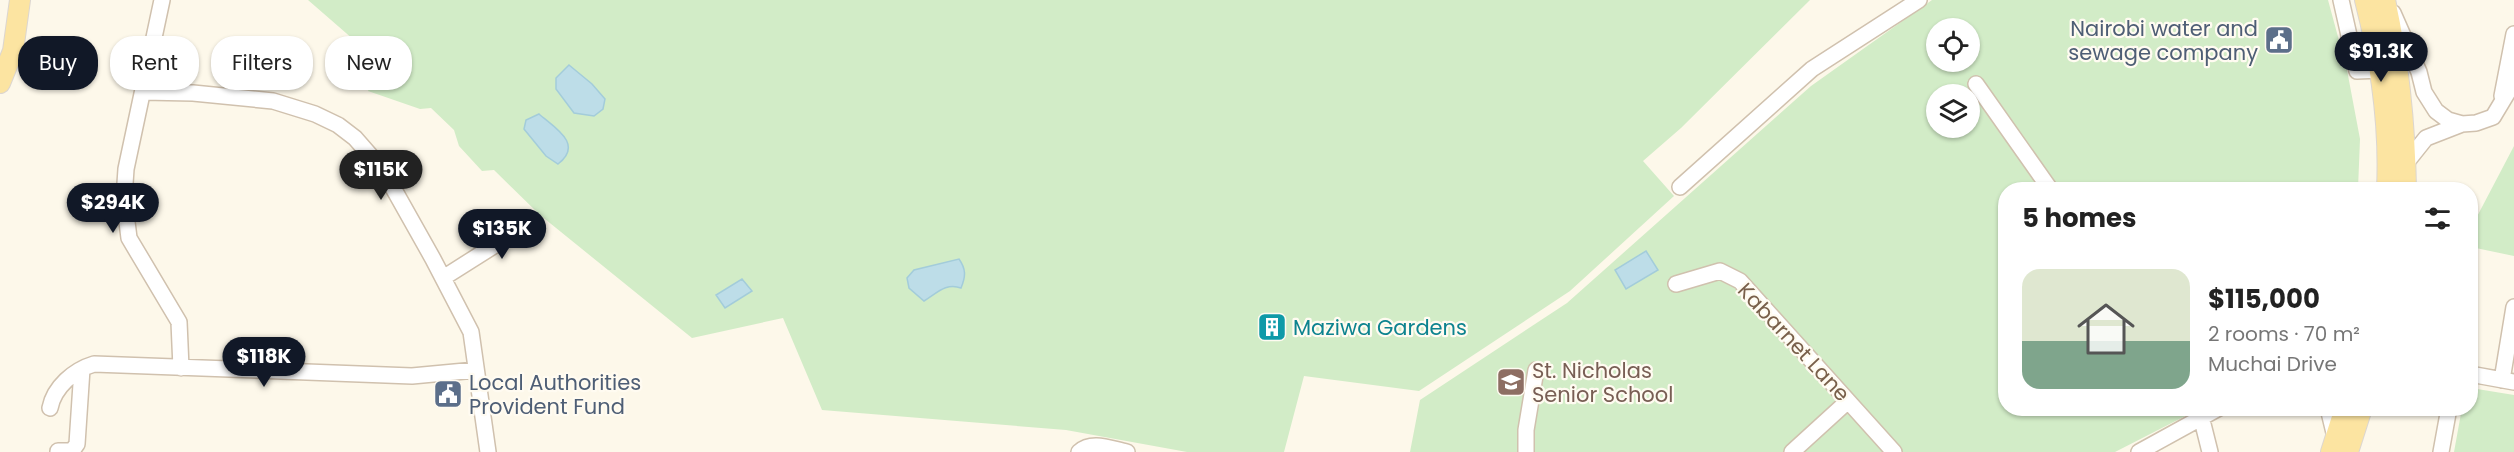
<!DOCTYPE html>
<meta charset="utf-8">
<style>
:root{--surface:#fff;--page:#f6f6f6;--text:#222;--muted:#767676;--accent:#111827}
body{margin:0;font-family:Poppins,sans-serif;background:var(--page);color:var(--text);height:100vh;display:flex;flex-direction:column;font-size:22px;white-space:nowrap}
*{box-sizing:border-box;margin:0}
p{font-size:20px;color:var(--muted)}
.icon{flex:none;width:33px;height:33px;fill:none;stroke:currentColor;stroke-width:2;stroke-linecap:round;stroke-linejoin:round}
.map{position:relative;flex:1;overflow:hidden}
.sheet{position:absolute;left:1998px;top:182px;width:480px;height:234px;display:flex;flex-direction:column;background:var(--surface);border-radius:24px;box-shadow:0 2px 4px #0004}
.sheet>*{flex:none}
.banner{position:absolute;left:18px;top:36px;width:570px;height:54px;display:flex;gap:12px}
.controls{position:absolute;left:1926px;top:18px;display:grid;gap:12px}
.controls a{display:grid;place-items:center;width:54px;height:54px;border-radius:50%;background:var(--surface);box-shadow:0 2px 4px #0004;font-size:30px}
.price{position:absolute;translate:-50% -51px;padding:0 14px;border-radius:21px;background:var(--accent);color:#fff;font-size:20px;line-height:39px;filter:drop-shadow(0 2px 3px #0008)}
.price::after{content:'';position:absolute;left:50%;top:36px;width:18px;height:14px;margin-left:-9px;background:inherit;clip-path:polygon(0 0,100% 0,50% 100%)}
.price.selected{background:#222;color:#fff}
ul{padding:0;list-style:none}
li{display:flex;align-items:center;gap:18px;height:150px;padding:0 24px}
li span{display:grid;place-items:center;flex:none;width:168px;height:120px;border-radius:18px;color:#555}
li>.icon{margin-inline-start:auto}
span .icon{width:72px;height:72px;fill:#fffc;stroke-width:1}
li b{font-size:26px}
h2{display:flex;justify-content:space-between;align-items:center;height:72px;padding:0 24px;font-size:26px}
.tag{padding:0 21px;border-radius:24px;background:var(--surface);box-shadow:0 2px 4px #0004;font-size:21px;line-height:54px}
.tag.selected{background:var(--accent);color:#fff}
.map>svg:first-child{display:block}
</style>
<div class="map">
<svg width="2514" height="452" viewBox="0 0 2514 452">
<rect width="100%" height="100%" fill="#fdf8ea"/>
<!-- green -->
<path fill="#d2ecc7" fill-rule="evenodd" d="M308 0H1810L1681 128 1643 161 1674 196 1570 291 1419 391 1304 376 1284 452H1187L1066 430 822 410 783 318 692 338 540 215 494 170 482 171 459 146 454 130 431 108 420 109 368 91 375 74 392 73Z
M1932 0H2328L2347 70 2360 139 2358 189H2006V408H2201L2115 452H1410L1420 400 1567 303 1811 86ZM1936 28H1970V62H1936ZM1936 94H1970V128H1936Z
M2514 146V256L2471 247V228Z
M2471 388 2514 395V452H2454L2462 408H2470Z"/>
<!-- water -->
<path fill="#bddde8" stroke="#a3ccda" stroke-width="1.5" d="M569 65 592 84 605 99 603 109 594 116 574 113 556 89V78Z
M539 114C555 128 584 144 558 164L546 156 524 129 526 120Z
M1646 251 1658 270 1626 289 1615 270Z
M959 259C966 269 966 276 961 288 946 282 936 294 924 301L909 288 907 278 914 270Z
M742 279 752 291 725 308 716 295Z"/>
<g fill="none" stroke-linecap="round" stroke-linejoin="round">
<!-- minor casing -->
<g stroke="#d0c1ae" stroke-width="18">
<path id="minor" d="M162 0 126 169 124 198 129 238 179 322 181 368
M2341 0 2357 71 2381 70
M2393 13 2419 72 2424 92 2436 111 2448 120 2462 124
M1976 84 2050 189
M143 92 193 93 273 101 315 114 338 125 355 138 383 170 433 259 471 332 488 452
M2502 96 2514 34
M2406 163 2426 138 2462 124 2476 123 2493 117 2514 82
M1680 187 1812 69 1919 0
M443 278 503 240 506 233 498 224
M1676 284 1720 271 1740 281 1894 452
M2470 374 2514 382
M2502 380 2514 307
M50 408C54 387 74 370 94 364L412 376 476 370
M2199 408 2210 452
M2328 408 2335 437
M58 451H72L77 444 82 369
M1079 452C1092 440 1111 449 1127 452
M1526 452V430L1536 370
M1792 452 1848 401
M2139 452 2219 408
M2441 452 2449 408"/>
</g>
<!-- major casing -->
<g stroke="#dcd6d0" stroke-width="22">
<path id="major" d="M2365 0C2381 62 2390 125 2387 189
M2385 0C2399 63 2405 125 2406 189
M0 83 13 51 20 0
M2331 452 2345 408
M2348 452 2362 408"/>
</g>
<!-- minor -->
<use href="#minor" stroke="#fff" stroke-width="15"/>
<!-- major -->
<use href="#major" stroke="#fce4a1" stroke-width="20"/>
</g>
<!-- icons -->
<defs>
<g id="civic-square" transform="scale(1.5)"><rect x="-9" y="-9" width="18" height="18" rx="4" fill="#5c6f8a" stroke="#fffbf1"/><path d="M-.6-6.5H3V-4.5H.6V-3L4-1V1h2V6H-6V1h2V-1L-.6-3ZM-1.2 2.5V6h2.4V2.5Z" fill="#fff"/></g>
<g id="building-square" transform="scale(1.5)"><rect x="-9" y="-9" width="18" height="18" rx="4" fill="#0f9aa8" stroke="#fffbf1"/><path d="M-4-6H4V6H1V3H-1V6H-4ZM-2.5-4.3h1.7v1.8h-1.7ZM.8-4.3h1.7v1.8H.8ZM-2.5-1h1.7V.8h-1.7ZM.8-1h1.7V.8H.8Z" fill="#fff"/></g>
<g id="school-square" transform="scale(1.5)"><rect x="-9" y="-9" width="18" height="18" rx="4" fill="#8d6e63" stroke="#fffbf1"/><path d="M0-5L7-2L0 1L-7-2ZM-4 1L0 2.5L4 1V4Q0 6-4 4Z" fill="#fff"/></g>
</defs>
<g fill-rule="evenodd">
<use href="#civic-square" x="2279" y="40"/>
<use href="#building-square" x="1272" y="327"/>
<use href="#school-square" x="1511" y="382"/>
<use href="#civic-square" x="448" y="394"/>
</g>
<g text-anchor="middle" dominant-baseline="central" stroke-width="4.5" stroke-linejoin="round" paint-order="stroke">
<!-- service labels -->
<g font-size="21" fill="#4e5e75" stroke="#fffbf1" text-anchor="end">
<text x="2258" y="28">Nairobi water and<tspan x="2258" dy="24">sewage company</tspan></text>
<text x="469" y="382" text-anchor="start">Local Authorities<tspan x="469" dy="24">Provident Fund</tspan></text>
</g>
<!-- culture labels -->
<g font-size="21" fill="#0d838f" stroke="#fffbf1" text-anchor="start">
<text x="1293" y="327">Maziwa Gardens</text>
</g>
<!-- street labels -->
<g font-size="21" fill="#79604b" stroke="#fffbf1">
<text transform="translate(1794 342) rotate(47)">Kabarnet Lane</text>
</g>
<!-- education labels -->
<g font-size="21" fill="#785e54" stroke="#fffbf1" text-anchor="start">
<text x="1532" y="370">St. Nicholas<tspan x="1532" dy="24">Senior School</tspan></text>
</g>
</g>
</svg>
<div class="controls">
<a><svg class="icon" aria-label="locate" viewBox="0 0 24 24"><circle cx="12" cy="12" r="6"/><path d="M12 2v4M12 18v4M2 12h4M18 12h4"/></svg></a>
<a><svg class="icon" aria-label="layers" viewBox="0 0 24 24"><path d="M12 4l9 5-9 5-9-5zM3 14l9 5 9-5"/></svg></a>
</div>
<b class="price" style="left:2381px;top:83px">$91.3K</b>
<b class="price selected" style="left:381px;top:201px">$115K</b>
<b class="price" style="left:113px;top:234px">$294K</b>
<b class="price" style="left:502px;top:260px">$135K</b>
<b class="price" style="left:264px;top:388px">$118K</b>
<div class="banner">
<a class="tag selected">Buy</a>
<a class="tag">Rent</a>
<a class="tag">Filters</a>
<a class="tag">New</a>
</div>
<section class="sheet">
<h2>5 homes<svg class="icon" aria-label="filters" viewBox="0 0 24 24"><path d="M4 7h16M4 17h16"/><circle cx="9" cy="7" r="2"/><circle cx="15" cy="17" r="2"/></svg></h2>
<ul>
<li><span style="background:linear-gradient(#dfe7d0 60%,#7fa58c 0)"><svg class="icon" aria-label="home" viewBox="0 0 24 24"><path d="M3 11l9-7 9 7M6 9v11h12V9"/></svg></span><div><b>$115,000</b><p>2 rooms · 70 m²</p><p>Muchai Drive</p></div></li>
</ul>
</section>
</div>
